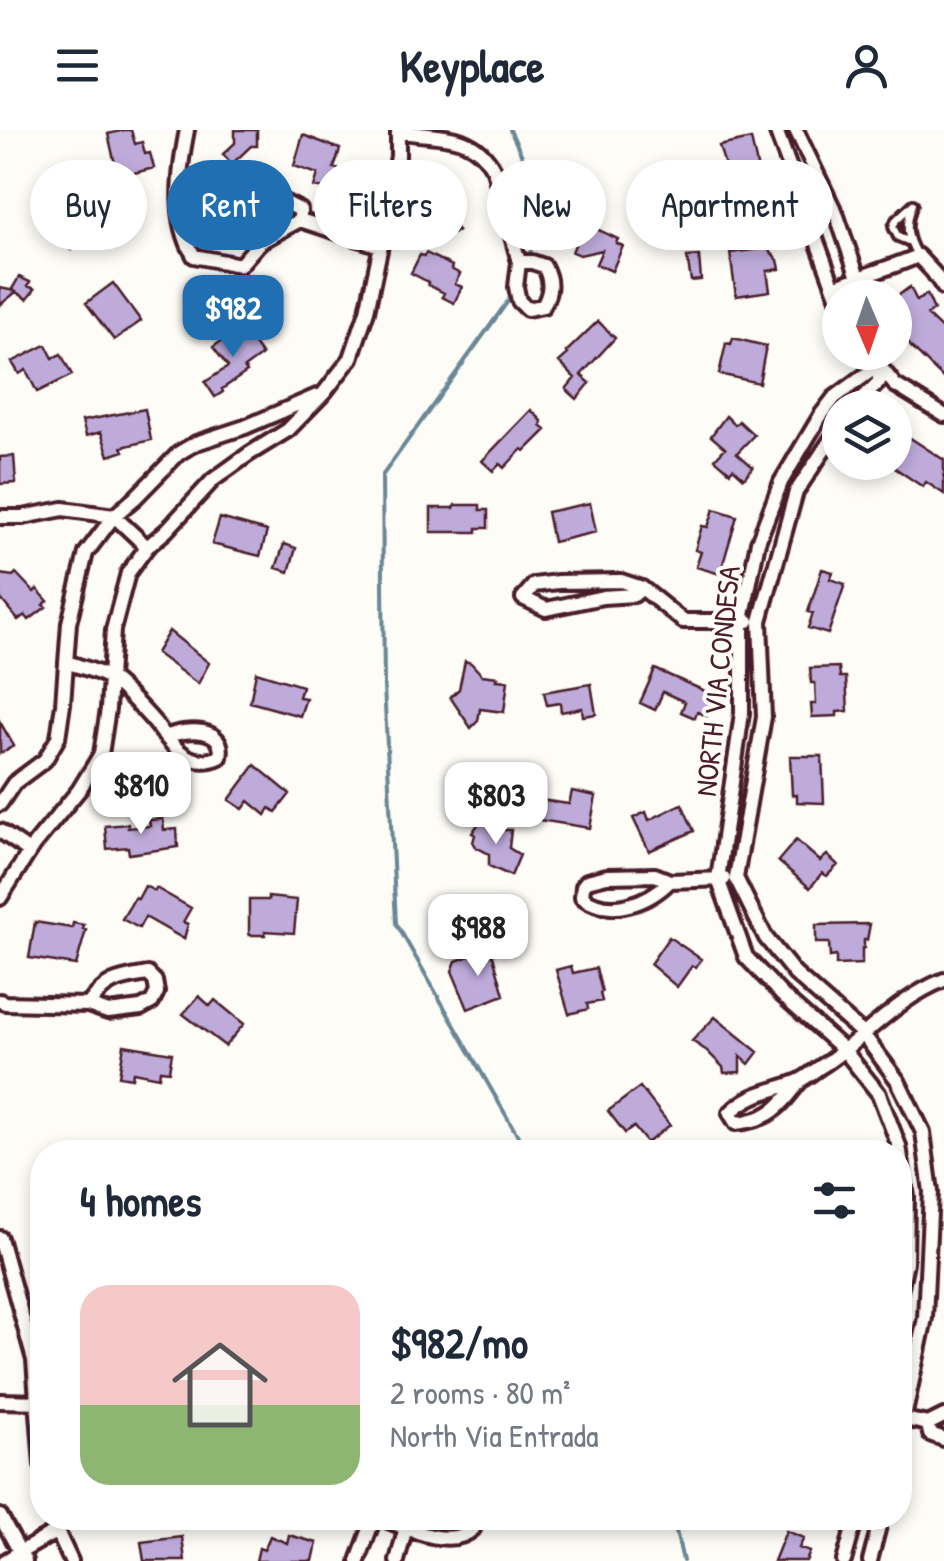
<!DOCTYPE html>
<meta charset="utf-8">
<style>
:root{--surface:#fff;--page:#f6f6f7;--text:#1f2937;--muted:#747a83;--line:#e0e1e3;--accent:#1f6fb2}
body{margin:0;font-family:"Patrick Hand",sans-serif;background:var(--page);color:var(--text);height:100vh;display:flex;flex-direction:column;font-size:38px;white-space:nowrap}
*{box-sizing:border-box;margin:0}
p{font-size:32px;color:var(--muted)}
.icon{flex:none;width:55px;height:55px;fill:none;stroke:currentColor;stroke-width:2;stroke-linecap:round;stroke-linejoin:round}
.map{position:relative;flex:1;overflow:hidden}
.side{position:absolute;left:30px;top:1010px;width:882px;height:390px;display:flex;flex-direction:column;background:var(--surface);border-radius:40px;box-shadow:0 5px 15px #0003}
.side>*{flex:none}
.banner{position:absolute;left:30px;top:30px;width:885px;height:90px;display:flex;gap:20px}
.needle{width:65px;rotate:178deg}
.fabs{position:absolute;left:822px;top:150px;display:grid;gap:20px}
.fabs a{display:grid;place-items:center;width:90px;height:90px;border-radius:50%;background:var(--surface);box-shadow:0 5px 15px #0003;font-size:50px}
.price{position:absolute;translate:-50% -85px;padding:0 22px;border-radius:20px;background:#fff;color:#222;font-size:32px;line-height:65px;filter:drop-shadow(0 2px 5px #0008)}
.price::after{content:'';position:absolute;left:50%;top:60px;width:30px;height:22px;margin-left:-15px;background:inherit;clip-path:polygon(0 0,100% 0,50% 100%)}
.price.current{background:var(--accent);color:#fff}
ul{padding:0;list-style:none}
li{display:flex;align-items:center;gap:30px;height:250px;padding:0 50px}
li+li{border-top:2px solid var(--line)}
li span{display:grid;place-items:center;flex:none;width:280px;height:200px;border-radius:30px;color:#555}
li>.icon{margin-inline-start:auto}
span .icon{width:120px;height:120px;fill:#fffc;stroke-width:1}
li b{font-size:42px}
h2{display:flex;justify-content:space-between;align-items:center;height:120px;padding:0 50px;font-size:42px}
.pill{padding:0 35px;border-radius:45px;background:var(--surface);box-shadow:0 5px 15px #0003;font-size:35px;line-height:90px}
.pill.current{background:var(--accent);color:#fff}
header{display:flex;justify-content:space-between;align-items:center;height:130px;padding:0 50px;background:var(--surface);font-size:45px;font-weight:700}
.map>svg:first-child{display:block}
</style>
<header><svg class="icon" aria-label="menu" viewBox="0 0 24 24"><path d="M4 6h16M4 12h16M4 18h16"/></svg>Keyplace<svg class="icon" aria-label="person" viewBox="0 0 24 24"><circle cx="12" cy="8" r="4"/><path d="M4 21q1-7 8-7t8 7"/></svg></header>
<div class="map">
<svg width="944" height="1431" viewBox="0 0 944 1431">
<rect width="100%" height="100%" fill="#fdfcf7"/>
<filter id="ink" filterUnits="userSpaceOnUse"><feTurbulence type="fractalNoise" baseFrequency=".01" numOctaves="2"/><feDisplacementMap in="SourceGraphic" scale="20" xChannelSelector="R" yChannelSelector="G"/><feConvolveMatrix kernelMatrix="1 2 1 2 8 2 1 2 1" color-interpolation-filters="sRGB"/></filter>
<g filter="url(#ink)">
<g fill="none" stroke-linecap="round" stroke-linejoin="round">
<!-- stream -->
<path stroke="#698795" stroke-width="4" d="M510 0 545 75 521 152
M513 164 382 346 384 556 396 793 527 1022
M673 1388 683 1431"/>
</g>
<!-- building -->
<path fill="#beabda" stroke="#4a1f2b" stroke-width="2.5" d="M124 0H131L135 14 142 12 145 24 150 23 154 38 118 47 108 4Z
M235 0H257V16H251L232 34 223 24 235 13Z
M303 5 340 19 334 38 347 42 340 62 314 57 318 44 294 36Z
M751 9 765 71 741 77 740 68H735L719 16Z
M68 69 99 87 90 101 88 100 80 113 77 110 71 120 47 105Z
M582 73 597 80 590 96 618 109 616 113 623 116 612 141 596 134 602 120 580 125 572 122 577 110 568 106Z
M443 75 458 101 450 105 433 79Z
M767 118 778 130 780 139 767 141 770 161 736 166 730 123Z
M426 123 452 136 451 139 460 144 455 154 462 157 454 173 442 167 444 163 428 155V152L411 143 420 125 424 126Z
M699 126 701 150 691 151 687 127Z
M19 147 30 152 28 156 35 159 27 169 16 162 0 175V158L15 161 12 159Z
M113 153 141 191 114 210 86 173Z
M910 157 917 171 927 164 934 180 927 185 944 201V249L911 217 895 191V168Z
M598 191 615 208 581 245 590 253 577 269 566 259 575 248 559 232 568 224 566 222Z
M242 197 262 225 244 238 247 242 222 259 223 262 215 267 205 252 228 237 213 217Z
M733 208 766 216 759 253 719 244 726 213 731 214Z
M46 215 53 228 61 224 72 245 37 262 26 240 19 244 12 232Z
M145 279 151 310 122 317 124 321 109 326 101 302 86 306 82 291Z
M531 280 542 291 541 296 546 300 525 321 522 319 504 338 500 334 493 341 482 331Z
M726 286 735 295 739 291 754 305 737 323 753 337 744 348 733 338 730 342 715 329 725 318 711 306Z
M895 298 944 330V364L926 352 923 357 895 338Z
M14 326 16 353 0 354V327Z
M590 373 596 402 553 412 547 382Z
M455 375H480V380H488V398H477V402H431V378H454Z
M714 379 737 386 720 444 696 437 701 422 695 420 702 396 708 397Z
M220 388 267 401 260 426 212 414Z
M284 414 296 418 289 442 276 438Z
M822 439 833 442 830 449 845 454 828 504 808 498 813 483 808 482Z
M16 443 34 462 37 459 48 471 43 475 46 477 29 490 25 485 18 490 0 468V444L13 446Z
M169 501 209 533 198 554 156 523Z
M465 531 471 533 482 545 498 547 496 550 508 551 504 582 480 579 478 591 471 598 450 567 459 559Z
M839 537 840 547H846L848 581 837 582V586L812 587 811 574H816L815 553H811L810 538Z
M655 539 716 566 707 586 697 582 695 588 681 582 685 572 663 562 655 580 640 573Z
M256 542 302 556 299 567 306 568 300 586 250 572Z
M591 554 596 584 583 586 582 578 561 582 560 573 547 575 544 562Z
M0 592 14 616 0 623Z
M790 626H822L824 673 797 672V665H792Z
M255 635 290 664 276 682 270 678 266 685 249 671 243 679 229 670Z
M572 661 596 666 590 698 539 690 540 670 569 674Z
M682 674 694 701 649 721 633 688 646 682 649 690Z
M163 689 164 700 177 699 178 717 129 724 128 717 107 719 105 696 128 694V698L150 696 149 690Z
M479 693 495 695 494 700H511L509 718 520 725 511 746 489 736V724L476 717 473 712 475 705 472 703Z
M796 710 820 731 827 725 838 735 827 746 822 743 810 758 778 731Z
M145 756 155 761 156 758 191 778 183 792 188 794 184 809 145 787 139 798 122 789 135 767 138 769Z
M268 767 297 770 294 803 265 801V805H249V770H268Z
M35 792 72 798 73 793 84 795 83 799 86 800 76 835 29 828Z
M870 794 867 810H864V818H862V834L836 835V826L830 827 829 813H816V795Z
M669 807 701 829 696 837 692 836 677 857 650 834Z
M482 821 493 826 504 865 468 879 452 841 456 831Z
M571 836 573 843 596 838 602 862 600 863 602 871 587 874 588 879 569 884 556 840Z
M199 866 210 876 215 870 244 894 225 916 183 884Z
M715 887 758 922 749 934 740 926V942L724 943 723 937 707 921 692 911Z
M124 915 172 923 169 941 160 940 159 947 133 942 132 948 119 946Z
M640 957 670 995 647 1013 634 997 625 1003 608 981Z
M786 1401 804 1408 799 1418 810 1422 806 1431H774Z
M289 1405 317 1413 313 1431H256L259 1418 264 1420 270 1406 287 1413Z
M182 1407 185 1431H144L141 1412Z"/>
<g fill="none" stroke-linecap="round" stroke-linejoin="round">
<!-- lane casing -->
<g stroke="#4a1f2b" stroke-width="14">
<path id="lane" d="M908 111 898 107 893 97 896 90 913 74C905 94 906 107 917 125"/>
</g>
<!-- street casing -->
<g stroke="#4a1f2b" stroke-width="20">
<path id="street" d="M776 0 840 174
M796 0 837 86 865 168
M180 56 193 60 280 70 300 80V90L260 112 240 135 194 126C172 90 179 40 187 0
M300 90 380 116
M834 157C862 146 890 138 918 126L933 142 944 158
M862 222 879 235 883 222
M879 235 895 255 944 285
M853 278 879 252V235L834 268 821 285 781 352 758 412 742 490V583L718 749 746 827 783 866 844 920 879 964 899 1016 907 1067 906 1132 900 1161
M840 296 796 362 760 491 764 587 736 748 766 808 795 844 863 904 898 951 923 1002 931 1062 925 1188 900 1307
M0 387H23L63 379 114 386 147 417
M642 458 634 465 603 467 546 479 523 468 534 455 558 452 621 451 642 458 683 491H748
M66 532C80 537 99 541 111 549 122 557 153 589 161 601 177 621 192 639 220 627 227 596 185 598 166 607
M0 674 14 653 45 630 58 608 63 574 69 493 86 423 114 386 135 368 179 323 196 313 245 297 317 266
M0 701 29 721
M670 751C648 773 610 788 582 767L583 756 587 751 607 746 655 745 670 751 724 749
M0 768 33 716 79 660 101 624 108 579 113 500 128 443 147 417 166 401 213 350 249 324 288 300 324 263 351 228 367 181 390 73 398 26V1C438 9 473 0 494 40L519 132 516 157 519 171 527 179 543 176C551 162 552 151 544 136L532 132H519
M0 871 5 873 88 875 108 882 141 878 152 872 157 862 155 851 148 844C118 849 106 850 88 875
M801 950C780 977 771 990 736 993L730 983C752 961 772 962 799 951 808 947 816 939 825 934 865 907 898 868 944 850
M0 1108 34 1230 42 1335
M0 1271 42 1272
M900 1288 928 1294 944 1286
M928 1294 930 1304 944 1309
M0 1386 25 1431
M54 1388 57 1401 71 1431
M381 1388C406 1398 450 1420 473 1399L470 1388
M5 1431 57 1401
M358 1431 374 1388
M397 1431 406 1397V1388
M844 1431 856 1388
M870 1431 881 1388"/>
</g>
<!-- lane -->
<use href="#lane" stroke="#fdfcf7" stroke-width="6"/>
<!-- street -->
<use href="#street" stroke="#fdfcf7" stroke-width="12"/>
</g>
</g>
<g text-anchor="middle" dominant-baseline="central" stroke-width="8" stroke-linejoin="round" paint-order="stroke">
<!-- street labels -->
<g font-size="30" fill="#4a1f2b" stroke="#fdfcf7">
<text transform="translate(717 551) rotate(-84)">NORTH VIA CONDESA</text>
</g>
</g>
</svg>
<div class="fabs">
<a><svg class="needle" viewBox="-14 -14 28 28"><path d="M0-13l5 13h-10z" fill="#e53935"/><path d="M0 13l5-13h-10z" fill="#747a83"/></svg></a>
<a><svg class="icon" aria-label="layers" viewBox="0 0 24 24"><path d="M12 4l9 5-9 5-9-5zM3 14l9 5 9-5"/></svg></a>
</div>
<b class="price current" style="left:233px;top:230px">$982</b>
<b class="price" style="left:141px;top:707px">$810</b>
<b class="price" style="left:496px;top:717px">$803</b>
<b class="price" style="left:478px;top:849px">$988</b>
<div class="banner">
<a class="pill">Buy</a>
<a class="pill current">Rent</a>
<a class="pill">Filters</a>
<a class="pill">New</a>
<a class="pill">Apartment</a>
</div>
<section class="side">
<h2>4 homes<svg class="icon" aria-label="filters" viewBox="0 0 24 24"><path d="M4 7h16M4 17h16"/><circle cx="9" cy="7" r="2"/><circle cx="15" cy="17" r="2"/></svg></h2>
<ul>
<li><span style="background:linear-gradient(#f6c9c9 60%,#8fb573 0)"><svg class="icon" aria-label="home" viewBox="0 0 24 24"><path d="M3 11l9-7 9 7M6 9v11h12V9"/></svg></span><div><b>$982/mo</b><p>2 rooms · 80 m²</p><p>North Via Entrada</p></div></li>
</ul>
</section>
</div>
